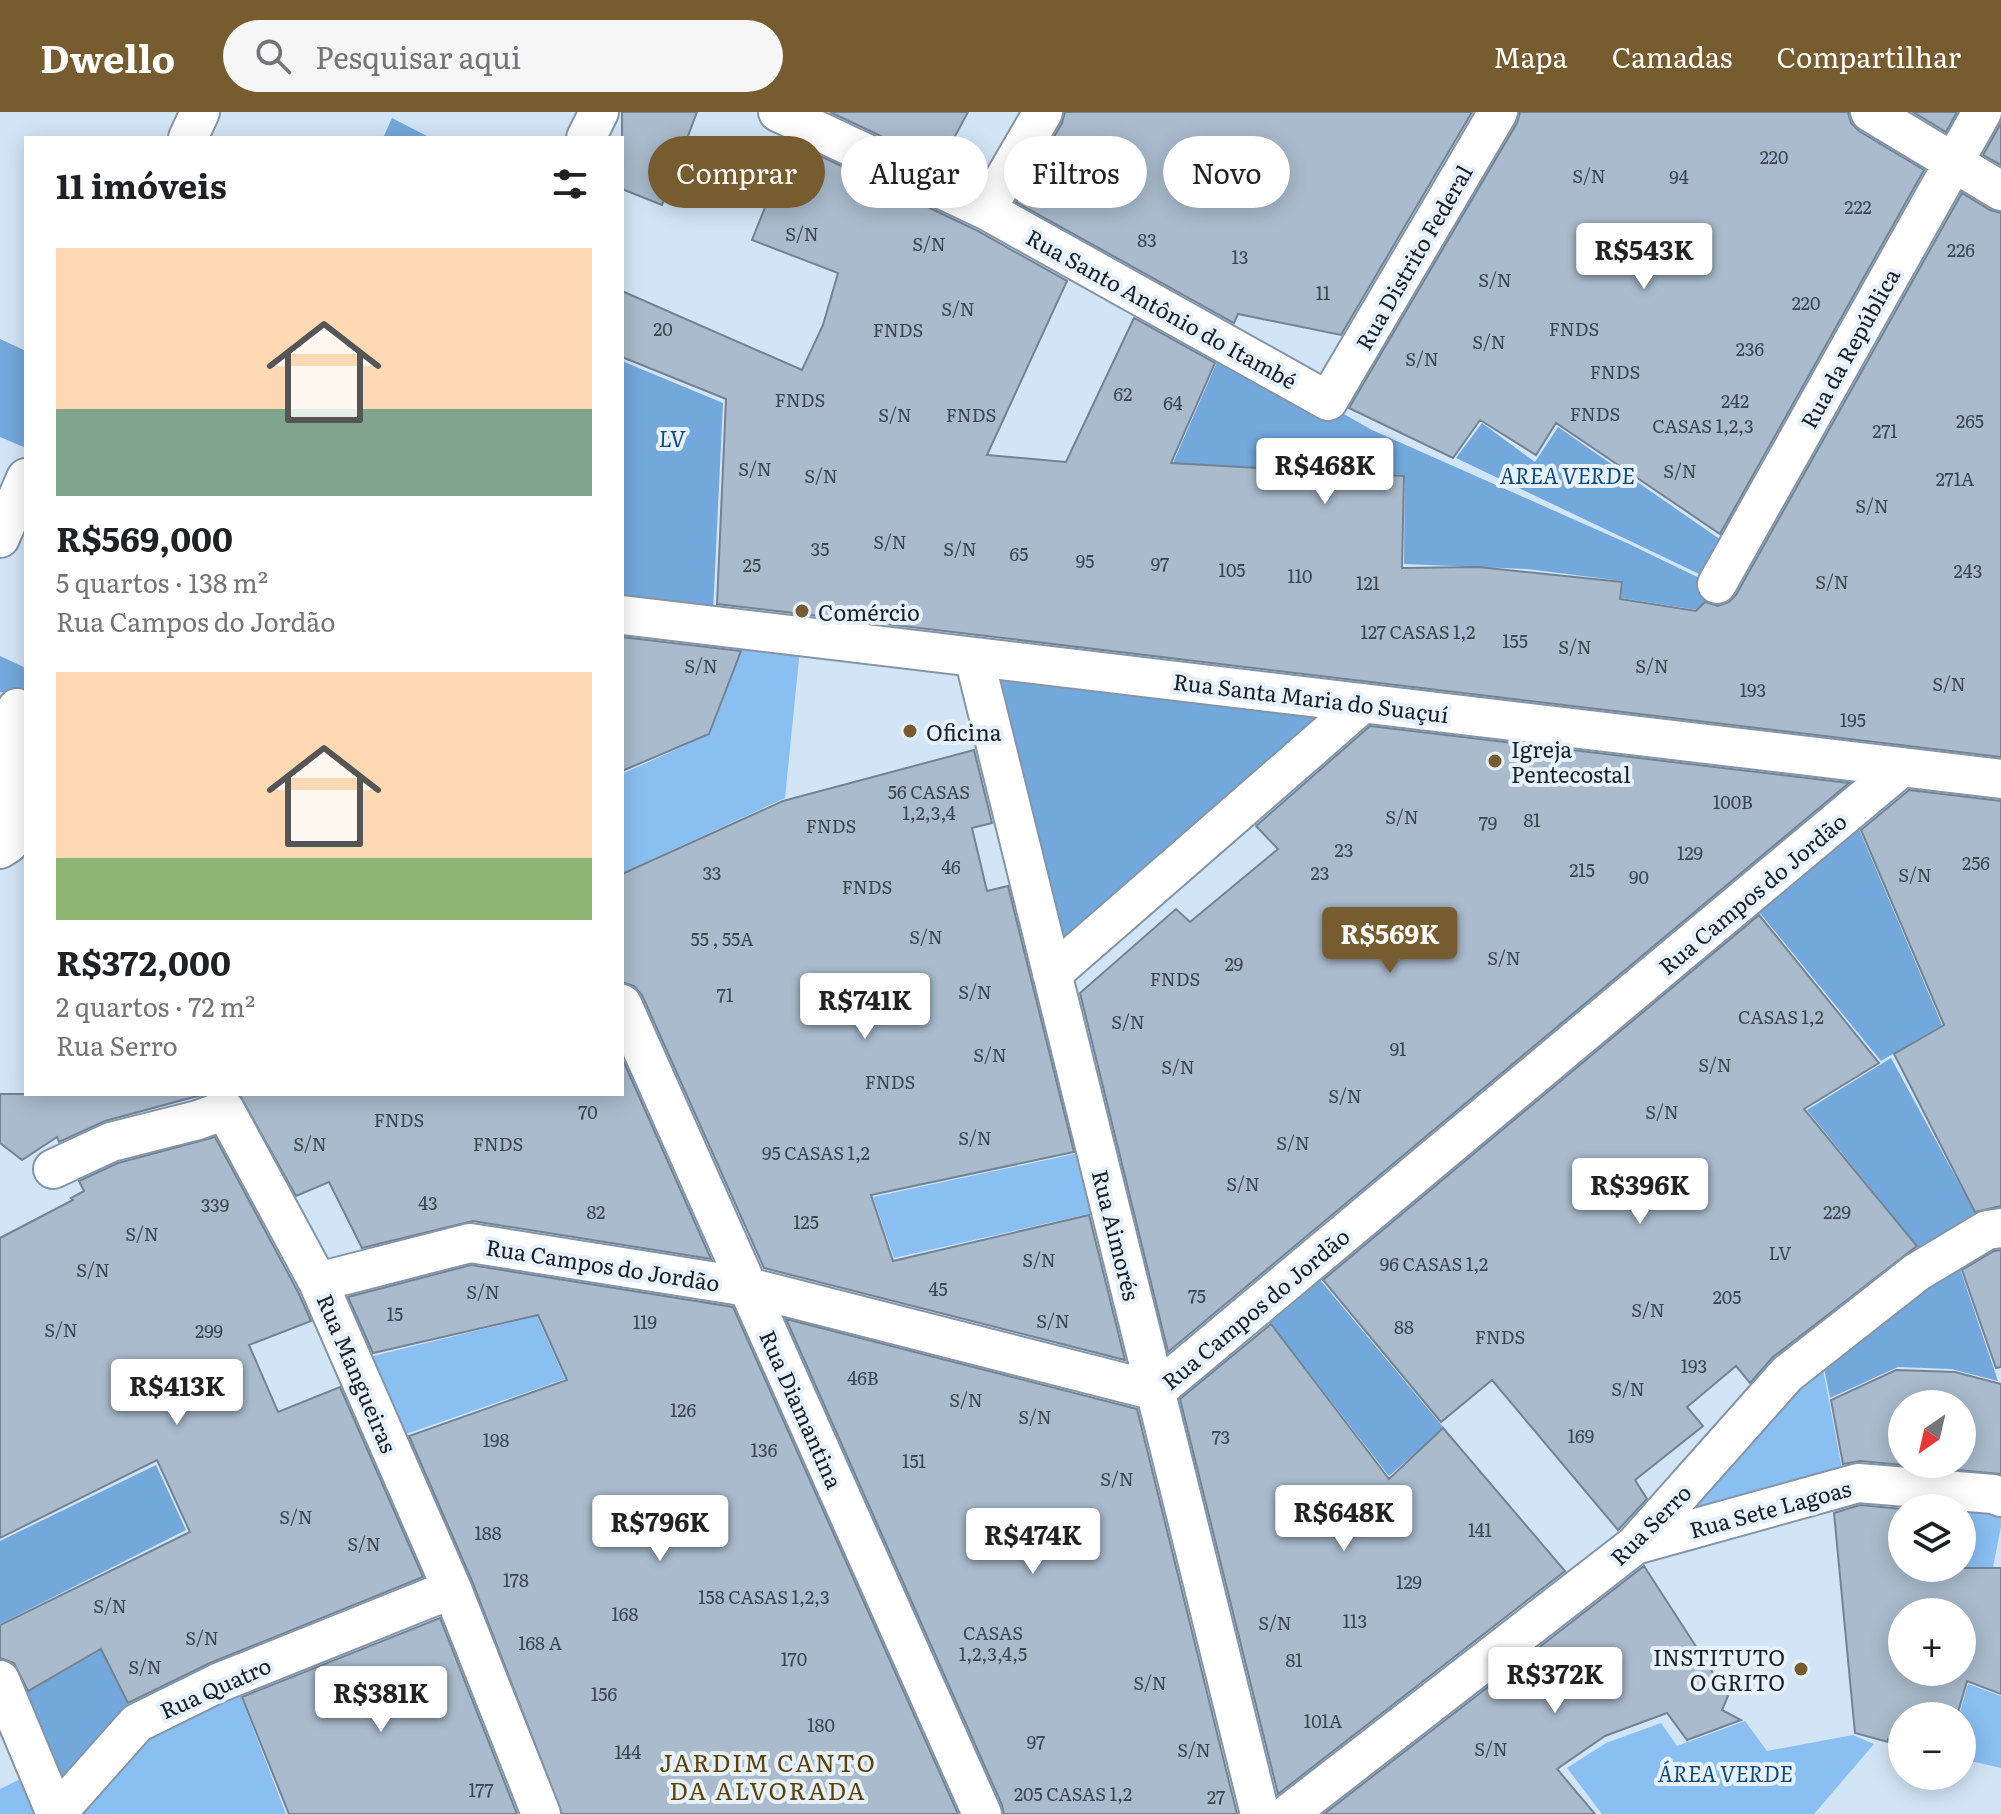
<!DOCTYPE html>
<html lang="pt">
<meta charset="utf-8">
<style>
:root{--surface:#fff;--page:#f6f6f6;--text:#202124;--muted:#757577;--accent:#765c2e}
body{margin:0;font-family:Literata,serif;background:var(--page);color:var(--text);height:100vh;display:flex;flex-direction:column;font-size:30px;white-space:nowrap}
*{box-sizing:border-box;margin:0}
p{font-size:26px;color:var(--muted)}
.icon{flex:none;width:44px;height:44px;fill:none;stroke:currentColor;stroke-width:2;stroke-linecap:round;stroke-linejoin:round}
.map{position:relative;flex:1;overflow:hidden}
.drawer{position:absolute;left:24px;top:24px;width:600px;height:960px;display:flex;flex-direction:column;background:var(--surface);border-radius:0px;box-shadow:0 4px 20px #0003}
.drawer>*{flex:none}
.banner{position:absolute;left:648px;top:24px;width:760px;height:72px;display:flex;gap:16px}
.needle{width:52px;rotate:214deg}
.controls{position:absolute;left:1888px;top:1278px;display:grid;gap:16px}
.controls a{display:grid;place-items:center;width:88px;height:88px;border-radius:50%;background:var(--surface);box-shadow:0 4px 20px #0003;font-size:40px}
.price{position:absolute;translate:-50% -68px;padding:0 18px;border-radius:8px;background:#fff;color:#222;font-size:26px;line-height:52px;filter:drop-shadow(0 2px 4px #0008)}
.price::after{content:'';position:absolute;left:50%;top:48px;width:24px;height:18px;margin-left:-12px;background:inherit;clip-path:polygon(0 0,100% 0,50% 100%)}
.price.selected{background:var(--accent);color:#fff}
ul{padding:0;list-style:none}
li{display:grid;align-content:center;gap:16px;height:424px;padding:0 32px}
li span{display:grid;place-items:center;height:248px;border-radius:0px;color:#555}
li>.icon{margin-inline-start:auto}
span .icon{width:144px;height:144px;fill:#fffc;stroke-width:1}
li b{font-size:34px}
h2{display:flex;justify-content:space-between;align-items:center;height:96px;padding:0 32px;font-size:34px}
.tag{padding:0 28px;border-radius:36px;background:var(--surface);box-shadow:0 4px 20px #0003;font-size:28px;line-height:72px}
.tag.selected{background:var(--accent);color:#fff}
header{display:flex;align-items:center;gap:48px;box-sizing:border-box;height:112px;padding:0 40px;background:var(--accent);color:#fff}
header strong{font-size:38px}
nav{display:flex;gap:44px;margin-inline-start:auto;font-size:28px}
.search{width:560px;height:72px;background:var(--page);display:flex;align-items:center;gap:20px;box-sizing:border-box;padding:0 28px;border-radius:44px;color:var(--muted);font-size:30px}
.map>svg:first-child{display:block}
</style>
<header>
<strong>Dwello</strong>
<div class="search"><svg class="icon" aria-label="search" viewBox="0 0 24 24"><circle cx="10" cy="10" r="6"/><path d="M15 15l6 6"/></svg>Pesquisar aqui</div>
<nav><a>Mapa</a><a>Camadas</a><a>Compartilhar</a></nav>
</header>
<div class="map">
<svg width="2001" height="1702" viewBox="0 0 2001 1702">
<rect width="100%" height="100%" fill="#d2e5f7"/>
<!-- green -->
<path fill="#8abff2" d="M745 530 800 537 785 686 622 761V662L710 622Z
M1084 1040 1097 1100 894 1146 873 1085Z
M537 1204 565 1267 400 1324 365 1246Z
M1822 1252 1843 1362 1680 1401Z
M1962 1396 2001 1399V1414L1988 1481 1962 1456Z
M1968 1572 2001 1584V1656L1962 1647V1604H1959Z
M238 1577 286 1702H73L144 1621Z
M1745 1609 1767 1639 1853 1623 1874 1632 1814 1702H1602L1567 1656 1606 1631 1661 1611 1677 1634Z
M24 1665 41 1702H0V1677Z"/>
<!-- forest -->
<path fill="#72a8db" d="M392 6 431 26H383Z
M0 227 26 239V336L0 325Z
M1224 234 1372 318 1627 431 1718 475 1697 498 1621 486 1623 469 1527 457 1404 452 1405 363 1173 351Z
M622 249 723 291 713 500 622 488Z
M1482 311 1535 350 1558 315 1734 437 1716 470 1456 346Z
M0 544 26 556V584L0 580Z
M996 564 1330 601 1057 839Z
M1856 710 1942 913 1881 949 1755 795Z
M1891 946 1979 1108 1923 1141 1807 998Z
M1958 1151 1998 1269 1951 1257 1898 1255 1830 1286 1823 1251Z
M1315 1162 1444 1316 1389 1364 1265 1204Z
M156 1353 186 1418 0 1512V1429Z
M101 1538 131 1598 59 1678 20 1584Z"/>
<!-- building -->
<path fill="#a9bbcd" stroke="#728394" stroke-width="2" fill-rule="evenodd" d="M622 0H697L662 93 622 77Z
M830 0H968L940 52Z
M1065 0H1472L1341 223 1238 202 1234 211 1016 90 1062 11Z
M1520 0H1848L1851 11 1859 19 1924 58 1720 422 1556 311 1536 343 1480 308 1453 346 1349 296 1517 11Z
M1913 0H1957L1946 20Z
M2001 11V53L1983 43Z
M791 30 976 118 1067 169 987 343 1066 350 1134 206 1215 251 1171 351 1404 364 1402 456 1478 455 1622 470 1620 487 1696 499 1705 490 1718 494 1729 490 1736 483 1962 81 1990 98 2001 101V645L717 492 726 287 622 245V179L802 258 823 213 838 161 752 128Z
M622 525 741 539 709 622 622 659Z
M1370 614 1849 671 1168 1240 1080 881 1176 797 1190 810 1278 737 1256 714Z
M974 638 992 711 972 716 987 779 1008 774 1074 1040 871 1083 893 1149 1089 1103 1125 1248 764 1156 642 883 634 874 622 870V762L783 689Z
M1909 678 2001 689V1094L1975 1100 1894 942 1944 913 1861 718Z
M1759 803 1879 951 1804 997 1917 1134 1773 1245 1750 1271 1736 1254 1687 1295 1703 1314 1635 1368 1647 1387 1618 1418 1492 1268 1441 1310 1323 1168Z
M622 946 711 1147 473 1109 362 1136 329 1070 296 1084 239 982H622Z
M0 982H205L105 1009 59 1030 57 1025 22 1048 0 1031Z
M215 1025 298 1180 311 1209 249 1233 278 1300 340 1275 423 1465 210 1551 128 1591 101 1537 28 1579 14 1551 0 1546V1513L190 1420 157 1348 0 1426V1126L73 1088 71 1086 84 1079 79 1069 118 1051Z
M2001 1138V1255L1996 1256 1962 1158 1994 1139Z
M471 1153 733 1195 958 1702H562L472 1469 409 1324 567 1268 538 1203 373 1241 348 1185Z
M786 1207 1137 1297 1237 1702H1004L1002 1693Z
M1271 1212 1389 1367 1443 1316 1565 1459 1278 1682 1180 1287Z
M1896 1258 1955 1260 2001 1272V1362L1860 1349 1843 1352 1831 1288ZM1902 1292H1962V1352H1902Z
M1860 1393 1902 1397V1456H2001V1582L1967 1569 1957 1604H1902V1631L1888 1627V1630L1855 1621 1834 1401ZM1902 1500H1962V1560H1902Z
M1644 1454 1728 1584 1722 1598 1741 1608 1687 1628 1667 1601 1605 1624 1557 1657 1595 1702H1324Z
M440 1506 517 1702H289L242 1585Z"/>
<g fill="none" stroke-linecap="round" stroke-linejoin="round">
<!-- minor casing -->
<g stroke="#8495a7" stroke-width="42">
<path id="minor" d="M778 0 986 98 1328 289 1498 0
M1870 0 2001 79
M188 26 200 0
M586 26 599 0
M986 98 1043 0
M0 426 26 366
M1717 472 1982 0
M622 503 2001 667
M974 545 1260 1702
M0 737 8 732 17 596
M1052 862 1363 591
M622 892 982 1702
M53 1057 111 1030 198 1008 225 998 318 1170 452 1477 541 1702
M318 1170 470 1131 748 1175 1156 1279 1902 655
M1635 1433 1858 1371 1993 1382 2001 1385
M0 1568 56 1702 137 1611 218 1571 452 1477
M1288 1702 1635 1433 1787 1262 1917 1160 1987 1118 2001 1116"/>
</g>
<!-- minor -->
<use href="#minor" stroke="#fff" stroke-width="38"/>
</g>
<!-- markers -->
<g fill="#765c2e" stroke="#e6f1fc" stroke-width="3">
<circle cx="802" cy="499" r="8"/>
<circle cx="910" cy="619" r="8"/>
<circle cx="1495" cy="649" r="8"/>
<circle cx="1801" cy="1557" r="8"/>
</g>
<g text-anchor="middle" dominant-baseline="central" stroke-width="8" stroke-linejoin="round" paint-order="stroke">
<!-- number labels -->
<g font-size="18" fill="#3c4650">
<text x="1774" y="44">220</text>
<text x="1589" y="63">S/N</text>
<text x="1679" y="64">94</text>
<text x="1858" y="94">222</text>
<text x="802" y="121">S/N</text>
<text x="1147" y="127">83</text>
<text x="929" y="131">S/N</text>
<text x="1961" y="137">226</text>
<text x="1240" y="144">13</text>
<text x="1495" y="167">S/N</text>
<text x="1323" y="180">11</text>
<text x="1806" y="190">220</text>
<text x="958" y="196">S/N</text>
<text x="663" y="216">20</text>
<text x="1574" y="216">FNDS</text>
<text x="898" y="217">FNDS</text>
<text x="1489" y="229">S/N</text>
<text x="1750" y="236">236</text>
<text x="1422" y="246">S/N</text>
<text x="1615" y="259">FNDS</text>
<text x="1123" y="281">62</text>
<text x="800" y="287">FNDS</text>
<text x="1735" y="288">242</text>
<text x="1173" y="290">64</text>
<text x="1595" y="301">FNDS</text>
<text x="895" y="302">S/N</text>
<text x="971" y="302">FNDS</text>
<text x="1970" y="308">265</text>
<text x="1703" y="313">CASAS 1,2,3</text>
<text x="1885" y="318">271</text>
<text x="755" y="356">S/N</text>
<text x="1680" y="358">S/N</text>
<text x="821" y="363">S/N</text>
<text x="1955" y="366">271A</text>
<text x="1872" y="393">S/N</text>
<text x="890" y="429">S/N</text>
<text x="820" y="436">35</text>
<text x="960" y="436">S/N</text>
<text x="1019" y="441">65</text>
<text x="1085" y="448">95</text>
<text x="1160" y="451">97</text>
<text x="752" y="452">25</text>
<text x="1232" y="457">105</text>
<text x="1968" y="458">243</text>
<text x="1300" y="463">110</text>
<text x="1832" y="469">S/N</text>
<text x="1368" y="470">121</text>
<text x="1418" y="519">127 CASAS 1,2</text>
<text x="1515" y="528">155</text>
<text x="1575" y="534">S/N</text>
<text x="701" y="553">S/N</text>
<text x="1652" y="553">S/N</text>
<text x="1949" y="571">S/N</text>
<text x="1753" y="577">193</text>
<text x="1853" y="607">195</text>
<text x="929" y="679">56 CASAS<tspan x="929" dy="21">1,2,3,4</tspan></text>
<text x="1733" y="689">100B</text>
<text x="1402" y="704">S/N</text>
<text x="1532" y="707">81</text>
<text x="1488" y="710">79</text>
<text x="831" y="713">FNDS</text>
<text x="1344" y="737">23</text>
<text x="1690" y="740">129</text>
<text x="1976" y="750">256</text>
<text x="951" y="754">46</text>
<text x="1582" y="757">215</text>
<text x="712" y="760">33</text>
<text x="1320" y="760">23</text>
<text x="1915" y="762">S/N</text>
<text x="1639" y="764">90</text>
<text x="867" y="774">FNDS</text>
<text x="926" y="824">S/N</text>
<text x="722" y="826">55 , 55A</text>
<text x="1504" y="845">S/N</text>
<text x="1234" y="851">29</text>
<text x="1175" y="866">FNDS</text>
<text x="975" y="879">S/N</text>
<text x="725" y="882">71</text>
<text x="1781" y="904">CASAS 1,2</text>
<text x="1128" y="909">S/N</text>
<text x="1398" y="936">91</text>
<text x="990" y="942">S/N</text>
<text x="1715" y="952">S/N</text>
<text x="1178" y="954">S/N</text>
<text x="890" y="969">FNDS</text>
<text x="1345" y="983">S/N</text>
<text x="588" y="999">70</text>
<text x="1662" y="999">S/N</text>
<text x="399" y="1007">FNDS</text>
<text x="975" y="1025">S/N</text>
<text x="1293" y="1030">S/N</text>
<text x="310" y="1031">S/N</text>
<text x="498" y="1031">FNDS</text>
<text x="816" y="1040">95 CASAS 1,2</text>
<text x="1243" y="1071">S/N</text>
<text x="428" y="1090">43</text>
<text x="215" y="1092">339</text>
<text x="596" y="1099">82</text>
<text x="1837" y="1099">229</text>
<text x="806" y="1109">125</text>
<text x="142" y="1121">S/N</text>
<text x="1780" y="1140">LV</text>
<text x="1039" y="1147">S/N</text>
<text x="1434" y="1151">96 CASAS 1,2</text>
<text x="93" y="1157">S/N</text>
<text x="938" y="1176">45</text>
<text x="483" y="1179">S/N</text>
<text x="1197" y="1183">75</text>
<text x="1727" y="1184">205</text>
<text x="1648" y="1197">S/N</text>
<text x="395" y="1201">15</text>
<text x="1053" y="1208">S/N</text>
<text x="645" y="1209">119</text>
<text x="1404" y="1214">88</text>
<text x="61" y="1217">S/N</text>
<text x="209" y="1218">299</text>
<text x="1500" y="1224">FNDS</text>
<text x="1694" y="1253">193</text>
<text x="863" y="1265">46B</text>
<text x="1628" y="1276">S/N</text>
<text x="966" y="1287">S/N</text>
<text x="683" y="1297">126</text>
<text x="1035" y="1304">S/N</text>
<text x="1581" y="1323">169</text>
<text x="1221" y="1324">73</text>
<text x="496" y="1327">198</text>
<text x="764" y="1337">136</text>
<text x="914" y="1348">151</text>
<text x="1117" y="1366">S/N</text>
<text x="296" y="1404">S/N</text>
<text x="1480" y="1417">141</text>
<text x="488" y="1420">188</text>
<text x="364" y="1431">S/N</text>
<text x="516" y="1467">178</text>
<text x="1409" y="1469">129</text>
<text x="764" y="1484">158 CASAS 1,2,3</text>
<text x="110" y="1493">S/N</text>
<text x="625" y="1501">168</text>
<text x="1355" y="1508">113</text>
<text x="1275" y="1510">S/N</text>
<text x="993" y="1520">CASAS<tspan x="993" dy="21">1,2,3,4,5</tspan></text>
<text x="202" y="1525">S/N</text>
<text x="540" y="1530">168 A</text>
<text x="794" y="1546">170</text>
<text x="1294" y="1547">81</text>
<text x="145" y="1554">S/N</text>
<text x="1150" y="1570">S/N</text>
<text x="604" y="1581">156</text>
<text x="1323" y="1608">101A</text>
<text x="821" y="1612">180</text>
<text x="1036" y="1629">97</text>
<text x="1491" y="1636">S/N</text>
<text x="1194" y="1637">S/N</text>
<text x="628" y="1639">144</text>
<text x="481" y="1677">177</text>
<text x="1073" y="1681">205 CASAS 1,2</text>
<text x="1216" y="1684">27</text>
</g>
<!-- street labels -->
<g font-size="22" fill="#181f26" stroke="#e6f1fc">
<text transform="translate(1413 145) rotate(-60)">Rua Distrito Federal</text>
<text transform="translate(1162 196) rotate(29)">Rua Santo Antônio do Itambé</text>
<text transform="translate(1849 236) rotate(-61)">Rua da República</text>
<text transform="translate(1311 585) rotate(7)">Rua Santa Maria do Suaçuí</text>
<text transform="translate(1752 781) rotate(-40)">Rua Campos do Jordão</text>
<text transform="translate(1117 1123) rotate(76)">Rua Aimorés</text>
<text transform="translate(603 1152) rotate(9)">Rua Campos do Jordão</text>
<text transform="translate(1255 1196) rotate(-40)">Rua Campos do Jordão</text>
<text transform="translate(358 1261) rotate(67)">Rua Mangueiras</text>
<text transform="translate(802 1297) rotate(66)">Rua Diamantina</text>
<text transform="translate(1770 1396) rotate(-15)">Rua Sete Lagoas</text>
<text transform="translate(1650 1412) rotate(-45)">Rua Serro</text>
<text transform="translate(215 1575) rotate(-24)">Rua Quatro</text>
</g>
<!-- park labels -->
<g font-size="22" font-style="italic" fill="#0d4a7a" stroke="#e6f1fc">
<text x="672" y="325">LV</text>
<text x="1567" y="362">AREA VERDE</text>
<text x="1725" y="1660">ÁREA VERDE</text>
</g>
<!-- poi labels -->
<g font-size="22" fill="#181f26" stroke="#e6f1fc" text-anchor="start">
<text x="818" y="499">Comércio</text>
<text x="926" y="619">Oficina</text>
<text x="1511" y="636">Igreja<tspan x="1511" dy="25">Pentecostal</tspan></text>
<text x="1785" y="1544" text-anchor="end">INSTITUTO<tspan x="1785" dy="25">O GRITO</tspan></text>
</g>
<!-- neighbourhood labels -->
<g font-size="24" letter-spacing="2" fill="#5d4103" stroke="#e6f1fc">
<text x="768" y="1649">JARDIM CANTO<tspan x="768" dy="28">DA ALVORADA</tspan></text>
</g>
</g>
</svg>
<div class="controls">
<a><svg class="needle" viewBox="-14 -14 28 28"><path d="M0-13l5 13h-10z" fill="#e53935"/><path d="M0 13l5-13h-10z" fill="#757577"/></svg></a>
<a><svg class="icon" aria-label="layers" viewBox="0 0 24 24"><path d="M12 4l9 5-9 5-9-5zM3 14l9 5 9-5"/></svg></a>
<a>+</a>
<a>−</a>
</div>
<b class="price" style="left:1644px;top:179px">R$543K</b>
<b class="price" style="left:1325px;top:394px">R$468K</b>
<b class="price selected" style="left:1390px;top:863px">R$569K</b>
<b class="price" style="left:865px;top:929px">R$741K</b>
<b class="price" style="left:1640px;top:1114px">R$396K</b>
<b class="price" style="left:177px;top:1315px">R$413K</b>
<b class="price" style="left:1344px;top:1441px">R$648K</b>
<b class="price" style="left:660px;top:1451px">R$796K</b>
<b class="price" style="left:1033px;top:1464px">R$474K</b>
<b class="price" style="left:1555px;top:1603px">R$372K</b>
<b class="price" style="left:381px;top:1622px">R$381K</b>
<div class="banner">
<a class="tag selected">Comprar</a>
<a class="tag">Alugar</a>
<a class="tag">Filtros</a>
<a class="tag">Novo</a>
</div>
<section class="drawer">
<h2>11 imóveis<svg class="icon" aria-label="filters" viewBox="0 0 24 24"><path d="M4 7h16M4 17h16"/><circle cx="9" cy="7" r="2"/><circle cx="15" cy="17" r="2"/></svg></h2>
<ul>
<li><span style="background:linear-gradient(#ffd9b3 65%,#7fa58c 0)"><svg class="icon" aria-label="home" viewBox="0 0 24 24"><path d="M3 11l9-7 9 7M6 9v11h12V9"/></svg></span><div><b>R$569,000</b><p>5 quartos · 138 m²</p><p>Rua Campos do Jordão</p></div></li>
<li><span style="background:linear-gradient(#ffd9b3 75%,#8fb573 0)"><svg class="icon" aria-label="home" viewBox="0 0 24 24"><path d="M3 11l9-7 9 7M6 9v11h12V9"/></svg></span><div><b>R$372,000</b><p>2 quartos · 72 m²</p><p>Rua Serro</p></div></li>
</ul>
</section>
</div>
